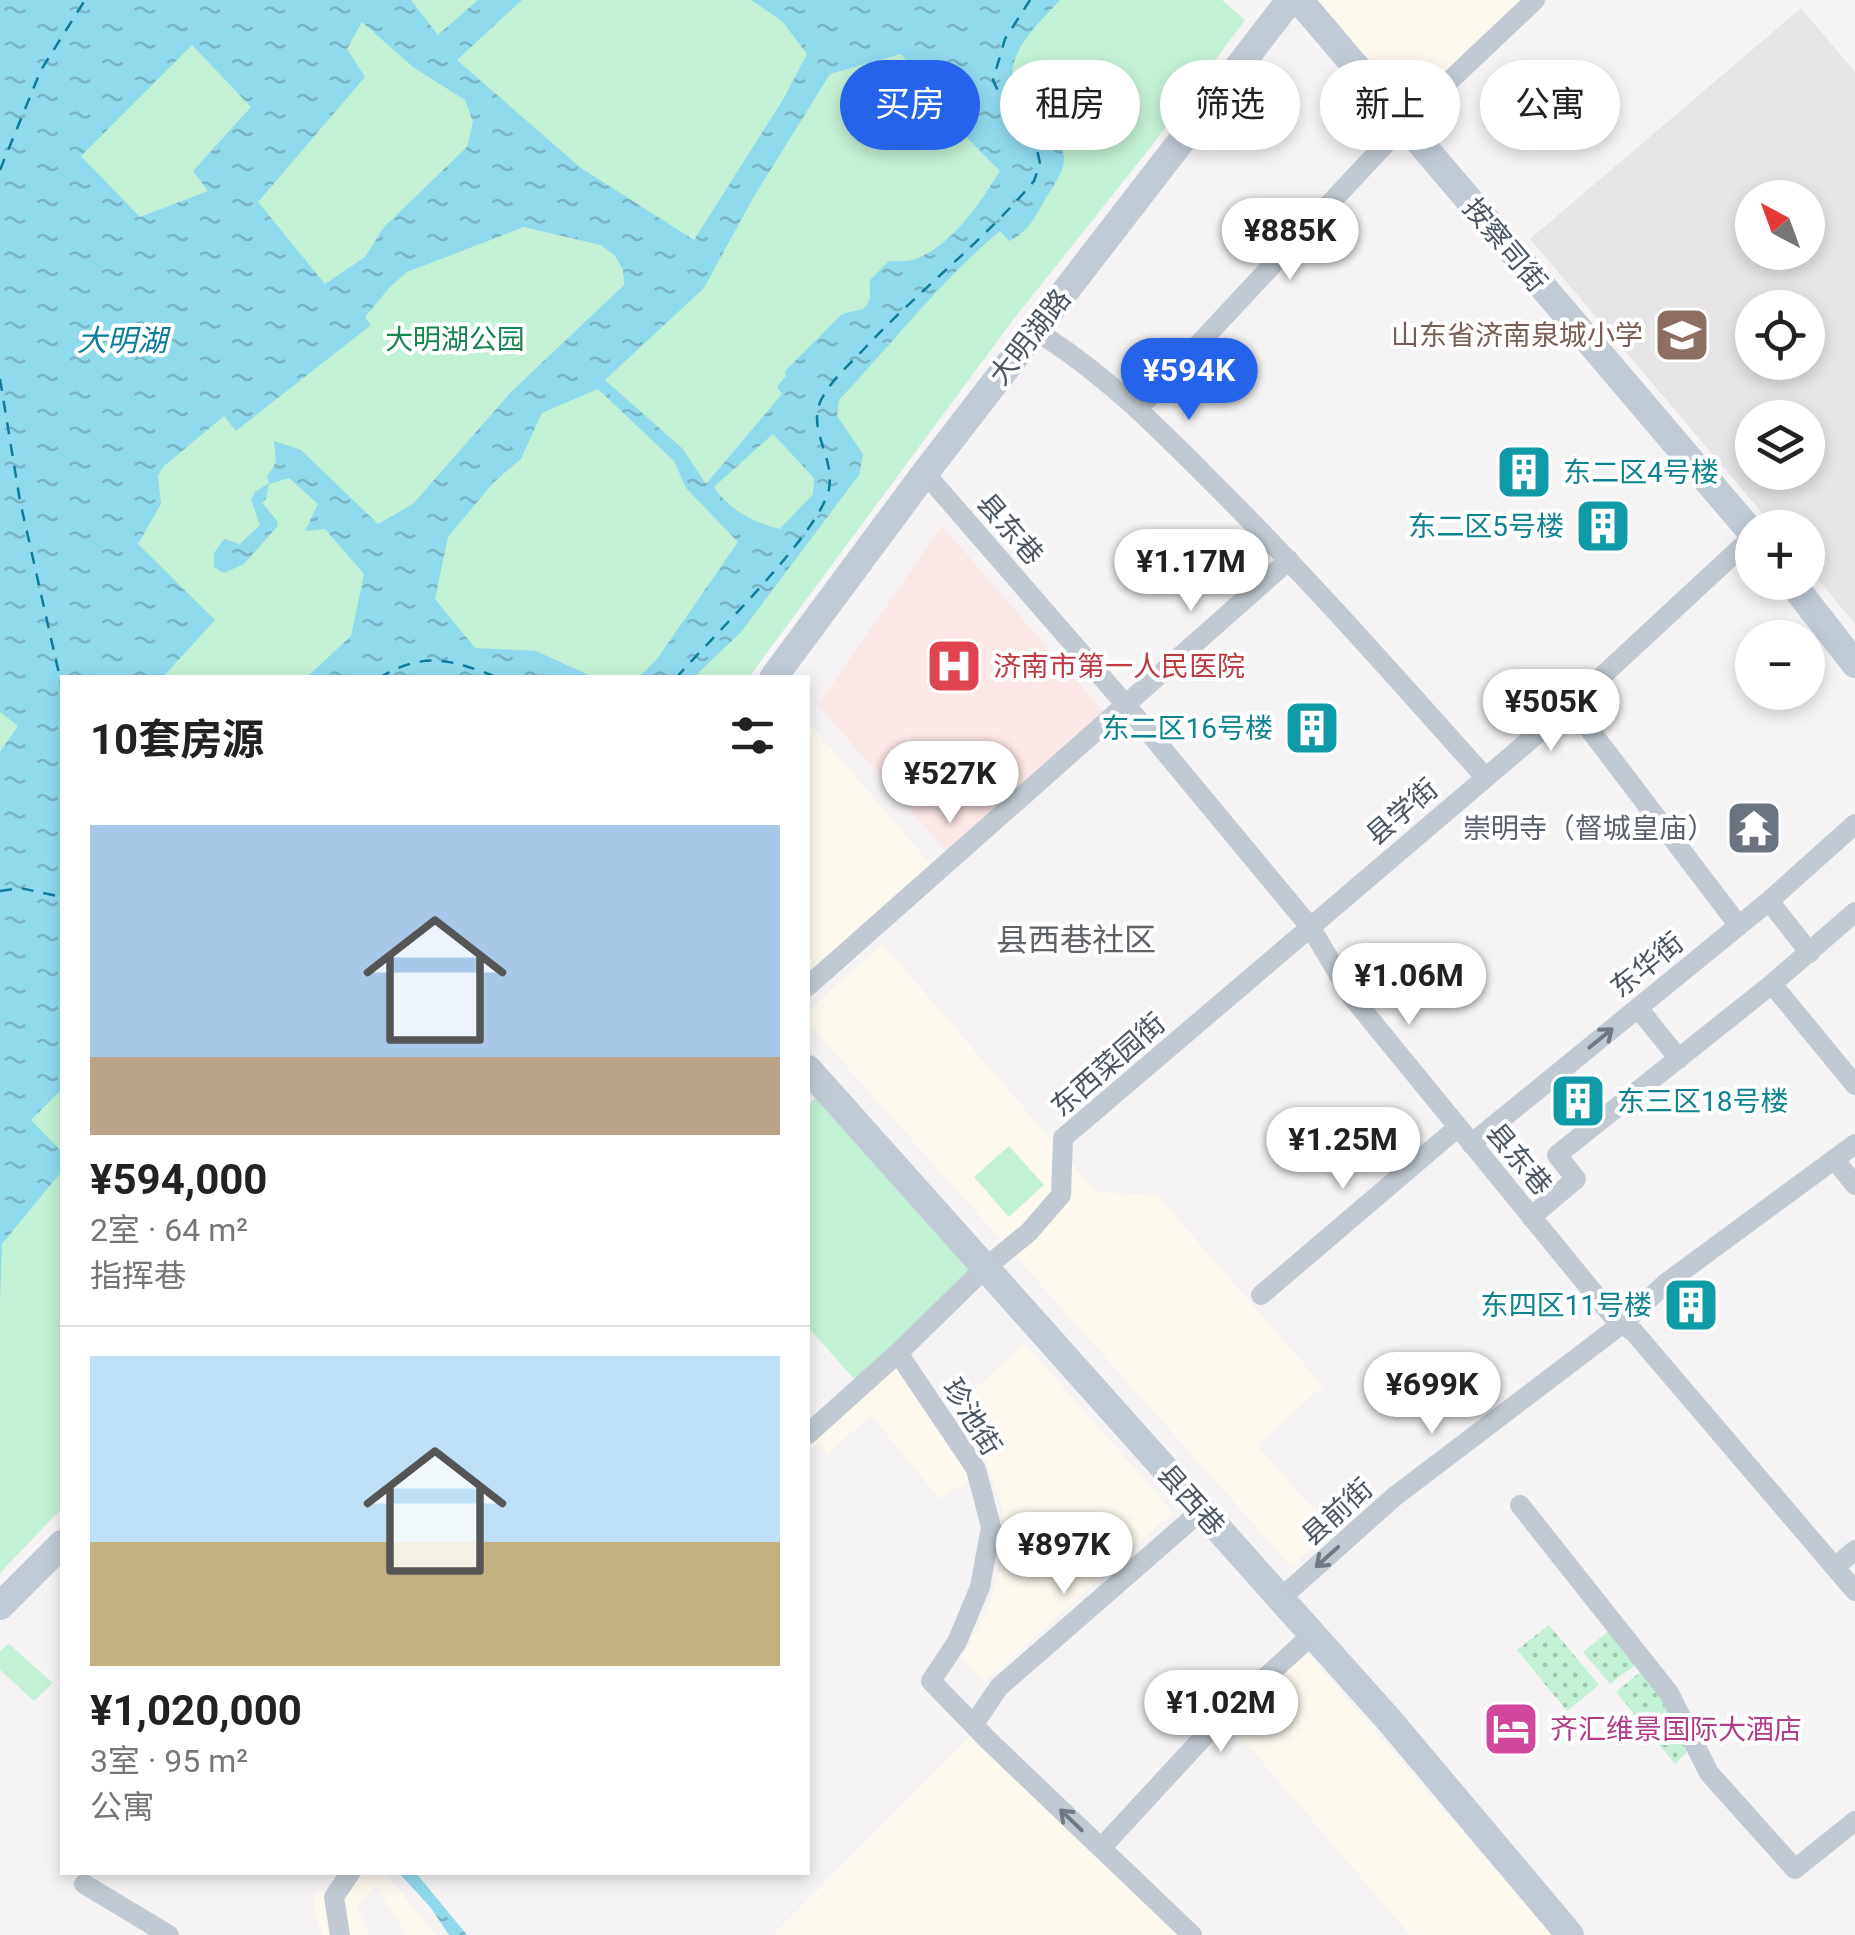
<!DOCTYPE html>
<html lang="zh">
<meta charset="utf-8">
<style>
:root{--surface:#fff;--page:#f2f2f2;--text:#222;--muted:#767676;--line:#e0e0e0;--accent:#2563eb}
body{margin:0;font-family:Roboto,"Noto Sans SC",sans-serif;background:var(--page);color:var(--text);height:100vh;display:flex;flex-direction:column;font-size:38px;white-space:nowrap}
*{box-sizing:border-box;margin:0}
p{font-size:32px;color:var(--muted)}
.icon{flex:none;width:55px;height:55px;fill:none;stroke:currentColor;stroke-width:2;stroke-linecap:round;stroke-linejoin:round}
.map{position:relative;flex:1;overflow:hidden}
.panel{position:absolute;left:60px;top:675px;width:750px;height:1200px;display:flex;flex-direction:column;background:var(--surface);border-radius:0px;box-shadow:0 5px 15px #0003}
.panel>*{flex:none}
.hud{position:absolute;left:840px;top:60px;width:865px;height:90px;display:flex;gap:20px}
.needle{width:65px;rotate:319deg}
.fabs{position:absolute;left:1735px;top:180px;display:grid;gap:20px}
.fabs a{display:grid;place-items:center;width:90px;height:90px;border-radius:50%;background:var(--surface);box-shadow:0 5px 15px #0003;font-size:50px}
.price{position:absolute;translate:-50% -85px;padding:0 22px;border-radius:35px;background:#fff;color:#222;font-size:32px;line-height:65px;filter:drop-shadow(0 2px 5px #0008)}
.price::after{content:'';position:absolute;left:50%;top:60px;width:30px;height:22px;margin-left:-15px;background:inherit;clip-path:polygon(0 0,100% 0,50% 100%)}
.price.on{background:var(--accent);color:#fff}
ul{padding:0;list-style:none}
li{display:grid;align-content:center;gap:20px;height:530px;padding:0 30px}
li+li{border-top:2px solid var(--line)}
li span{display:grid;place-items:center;height:310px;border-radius:0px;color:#555}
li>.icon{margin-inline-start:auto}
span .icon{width:180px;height:180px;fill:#fffc;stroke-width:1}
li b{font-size:42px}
h2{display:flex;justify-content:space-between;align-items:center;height:120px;padding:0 30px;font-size:42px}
.chip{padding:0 35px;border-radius:45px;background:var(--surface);box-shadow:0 5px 15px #0003;font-size:35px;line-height:90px}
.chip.on{background:var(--accent);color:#fff}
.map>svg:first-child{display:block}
</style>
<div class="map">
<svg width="1855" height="1935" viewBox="0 0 1855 1935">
<defs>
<pattern id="garden-dots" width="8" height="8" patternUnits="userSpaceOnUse" patternTransform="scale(2.5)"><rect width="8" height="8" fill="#c3f1d5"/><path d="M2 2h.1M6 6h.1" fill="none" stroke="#a0c6b0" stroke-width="1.8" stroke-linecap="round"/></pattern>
<pattern id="water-ripples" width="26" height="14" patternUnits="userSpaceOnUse" patternTransform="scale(2.5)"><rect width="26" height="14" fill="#90daee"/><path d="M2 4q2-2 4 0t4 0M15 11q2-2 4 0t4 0" fill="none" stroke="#78b4c4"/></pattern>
</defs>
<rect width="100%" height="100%" fill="#f5f3f3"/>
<!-- commercial -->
<path fill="#fdf9ef" d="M1321 0H1522L1412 105 1318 4Z
M812 726 932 866 808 982V731Z
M883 944 1096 1192 1157 1195 1323 1386 1257 1445 1332 1531 1291 1566 808 1023V1011Z
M1025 1344 1173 1512 985 1682 962 1658 990 1603 1004 1555 1003 1510 985 1456 952 1409Z
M896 1363 971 1479 940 1499 871 1416 827 1454 819 1444 808 1451V1441Z
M1306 1651 1552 1935H1410L1229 1723Z
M971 1735 1184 1935H773Z
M354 1873H385L436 1935H406L376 1885 357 1907 370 1935H322L312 1903 319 1889 336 1898Z"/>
<!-- education -->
<path fill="#e6e4e5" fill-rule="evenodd" d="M1801 8 1855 72V624L1808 567V528L1774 527 1530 239ZM1752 198H1808V252H1752ZM1752 308H1808V362H1752ZM1752 418H1808V472H1752Z"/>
<!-- medical -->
<path fill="#fce8e6" d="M942 526 1105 714 949 854 818 705Z"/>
<!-- green -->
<path fill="#c3f1d5" d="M0 0H1222L1245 20 1150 148 1013 320 749 677 62 678V1508L0 1573Z
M818 1095 978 1268 855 1380 808 1327V1105Z
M1009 1146 1044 1185 1009 1217 974 1177Z
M9 1644 53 1683 34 1701 0 1670V1651Z"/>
<!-- garden -->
<path fill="url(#garden-dots)" d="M1549 1625 1599 1685 1567 1711 1517 1650Z
M1611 1629 1638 1663 1610 1684 1583 1652Z
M1644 1669 1664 1697 1688 1751 1675 1764 1616 1692Z"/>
<!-- water -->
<path fill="url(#water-ripples)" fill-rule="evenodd" d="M0 0H411L438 35 478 0H522L457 60 581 168 694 240 784 98 807 54 782 21 751 0H1060C1042 20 1011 47 1012 77 1014 109 1066 133 1064 160 1063 174 1051 189 1044 201 1035 218 1027 233 1009 241L1000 231C940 281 893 343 839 400L837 416 863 454 859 475 741 632 694 677H639L657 659 738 542 686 488 674 461 598 389 542 413 521 459 494 482 448 537 435 599 475 648 536 651 593 677H307L351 636 364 574 325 529 305 531 318 504 289 478 269 484 266 499 262 503 278 522 277 527 244 564 224 573 214 567V553L224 539 240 544 260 525 251 500 255 492 269 483 267 477 276 462 274 441 301 450 378 524 413 504 511 392 624 285 623 270 615 256 601 245 524 227 407 272 390 287 365 317 371 325 236 431 224 416 163 467 158 476 161 504 138 544 215 620 163 677 62 678V1089L31 1120 62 1152V1171L2 1244 0 1303V752L18 726 0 712ZM362 22 413 67 465 100 473 122 467 147 384 227 365 257 325 284 258 202 365 77 347 49ZM192 45 251 107 193 171 208 191 140 217 81 156ZM901 54 963 134 1000 171C980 203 951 248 912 260 905 262 896 261 889 261L870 280V297L867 305 863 309 842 314 785 371 786 376 777 387 782 394 706 484 683 449 605 380 704 288 753 198 830 74ZM773 434 814 478 813 494 780 529C754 523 729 510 714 487Z
M399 1873H416L467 1935H449L431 1908Z"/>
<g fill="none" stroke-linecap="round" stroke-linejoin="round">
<!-- ferry -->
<path stroke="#0c7c9b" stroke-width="2.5" stroke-dasharray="12 10" stroke-linecap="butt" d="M0 170 41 70 85 0
M0 379 20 501 62 687
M379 678C425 650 452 660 499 678
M676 678C710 639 820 533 829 489 835 457 807 430 821 400 831 380 850 364 865 348 919 290 983 242 1034 181L1040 164 1036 144 1009 115 993 80 1005 39 1030 0
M0 891 20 888 62 897"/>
<!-- street -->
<path stroke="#c1cad2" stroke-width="20" d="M1047 338C1112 380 1165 435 1219 489 1312 582 1398 680 1485 777
M1139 408 1404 124 1535 0
M925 473 1126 705 1311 928 1352 997 1615 1319 1634 1332 1855 1591
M1571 705 1739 926
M1769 901 1810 953
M1772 984 1855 1085
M808 986 1289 560
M1638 1008 1679 1059
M1471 1144 1769 901 1855 824
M1834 1159 1855 1185
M1531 1217 1576 1179 1557 1155 1772 984 1855 912
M1261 1295 1457 1128
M898 1353 976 1469 991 1527 980 1587 957 1642 931 1681 988 1740 1192 1935
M808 1434 898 1353 985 1268 1029 1232 1061 1195 1063 1138 1571 705 1752 537
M1520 1505 1669 1693 1709 1773 1795 1869 1855 1821
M1835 1567 1855 1550
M1281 1598 1394 1497 1623 1323 1666 1283 1855 1144
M974 1724 999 1687 1201 1511
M1102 1847 1222 1717 1312 1635
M84 1884 169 1935
M340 1935 334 1897 351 1872"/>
<!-- secondary -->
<path stroke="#c1cbd6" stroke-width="28" d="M1299 0 1752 533
M1791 582 1855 664
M773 678 925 473 1290 0
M808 1069 1389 1720 1570 1935
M0 1606 62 1544"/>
</g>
<!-- one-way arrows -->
<defs><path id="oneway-shaft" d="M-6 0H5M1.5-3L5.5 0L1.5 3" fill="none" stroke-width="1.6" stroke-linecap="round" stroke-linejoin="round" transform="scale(2.5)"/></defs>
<g stroke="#6e7983">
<use href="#oneway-shaft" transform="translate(1601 1038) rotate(-39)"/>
<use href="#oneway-shaft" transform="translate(1327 1557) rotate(138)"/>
<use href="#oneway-shaft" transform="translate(1071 1820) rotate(-136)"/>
</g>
<!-- icons -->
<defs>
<g id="school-square" transform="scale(2.875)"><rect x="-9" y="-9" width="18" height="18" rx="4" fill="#8d6e63" stroke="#fff"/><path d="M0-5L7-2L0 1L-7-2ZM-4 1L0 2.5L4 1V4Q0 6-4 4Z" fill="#fff"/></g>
<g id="building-square" transform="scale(2.875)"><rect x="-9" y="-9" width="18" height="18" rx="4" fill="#0f9aa8" stroke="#fff"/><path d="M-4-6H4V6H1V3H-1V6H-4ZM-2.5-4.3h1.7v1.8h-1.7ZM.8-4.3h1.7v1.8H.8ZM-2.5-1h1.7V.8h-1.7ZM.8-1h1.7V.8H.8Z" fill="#fff"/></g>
<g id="hospital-square" transform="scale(2.875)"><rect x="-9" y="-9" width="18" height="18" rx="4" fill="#e0444e" stroke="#fff"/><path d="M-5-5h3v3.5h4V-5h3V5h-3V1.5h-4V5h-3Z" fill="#fff"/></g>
<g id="temple-square" transform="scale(2.875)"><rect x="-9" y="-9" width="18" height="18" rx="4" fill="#6b7280" stroke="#fff"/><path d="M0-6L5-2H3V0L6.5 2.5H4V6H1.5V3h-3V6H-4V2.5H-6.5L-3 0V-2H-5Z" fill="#fff"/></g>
<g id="hotel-square" transform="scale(2.875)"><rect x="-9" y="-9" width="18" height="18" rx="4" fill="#d1479c" stroke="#fff"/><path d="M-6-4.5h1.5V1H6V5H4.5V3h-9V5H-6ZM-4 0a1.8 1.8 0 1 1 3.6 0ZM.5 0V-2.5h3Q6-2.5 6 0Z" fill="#fff"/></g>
</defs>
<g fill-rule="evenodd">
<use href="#school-square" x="1682" y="335"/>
<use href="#building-square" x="1524" y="472"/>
<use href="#building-square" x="1603" y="526"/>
<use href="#hospital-square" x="954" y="666"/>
<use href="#building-square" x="1312" y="728"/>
<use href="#temple-square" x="1754" y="828"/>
<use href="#building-square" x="1578" y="1101"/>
<use href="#building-square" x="1691" y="1305"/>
<use href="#hotel-square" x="1511" y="1729"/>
</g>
<g text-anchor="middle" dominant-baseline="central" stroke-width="8" stroke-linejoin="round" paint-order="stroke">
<!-- street labels -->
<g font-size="28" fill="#4a5661" stroke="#fff">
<text transform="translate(1505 245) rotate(50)">按察司街</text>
<text transform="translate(1030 337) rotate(-52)">大明湖路</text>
<text transform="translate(1010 529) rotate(49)">县东巷</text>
<text transform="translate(1402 812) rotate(-41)">县学街</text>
<text transform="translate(1647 965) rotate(-39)">东华街</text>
<text transform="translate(1108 1065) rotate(-41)">东西菜园街</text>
<text transform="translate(1519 1159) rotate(50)">县东巷</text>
<text transform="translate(972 1417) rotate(58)">珍池街</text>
<text transform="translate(1191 1500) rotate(48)">县西巷</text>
<text transform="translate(1337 1512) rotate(-42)">县前街</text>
</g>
<!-- education labels -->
<g font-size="28" fill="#785e54" stroke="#fff" text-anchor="end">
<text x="1643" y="335">山东省济南泉城小学</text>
</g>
<!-- park labels -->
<g font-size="28" fill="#17864f" stroke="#fff">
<text x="455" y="339">大明湖公园</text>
</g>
<!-- culture labels -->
<g font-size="28" fill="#0d838f" stroke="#fff" text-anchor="end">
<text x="1563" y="472" text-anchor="start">东二区4号楼</text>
<text x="1564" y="526">东二区5号楼</text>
<text x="1273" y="728">东二区16号楼</text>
<text x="1617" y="1101" text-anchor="start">东三区18号楼</text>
<text x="1652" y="1305">东四区11号楼</text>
</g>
<!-- health labels -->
<g font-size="28" fill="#be3a42" stroke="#fff" text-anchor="start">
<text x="993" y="666">济南市第一人民医院</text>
</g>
<!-- worship labels -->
<g font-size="28" fill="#5b616d" stroke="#fff" text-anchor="end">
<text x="1715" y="828">崇明寺（督城皇庙）</text>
</g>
<!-- hotel labels -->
<g font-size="28" fill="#b23c85" stroke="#fff" text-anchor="start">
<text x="1550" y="1729">齐汇维景国际大酒店</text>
</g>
<!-- water labels -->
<g font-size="30" font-style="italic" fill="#0c7c9b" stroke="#fff">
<text x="122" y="340">大明湖</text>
</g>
<!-- quarter labels -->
<g font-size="32" fill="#5f6368" stroke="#fff">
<text x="1076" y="940">县西巷社区</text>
</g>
</g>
</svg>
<div class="fabs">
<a><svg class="needle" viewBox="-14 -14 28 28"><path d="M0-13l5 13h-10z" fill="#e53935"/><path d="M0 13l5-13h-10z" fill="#767676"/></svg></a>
<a><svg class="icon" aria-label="locate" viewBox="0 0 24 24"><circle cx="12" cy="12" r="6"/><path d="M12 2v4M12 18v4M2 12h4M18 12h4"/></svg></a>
<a><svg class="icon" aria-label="layers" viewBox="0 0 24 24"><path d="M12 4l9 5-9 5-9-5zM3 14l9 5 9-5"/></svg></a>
<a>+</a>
<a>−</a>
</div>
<b class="price" style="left:1290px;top:283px">¥885K</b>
<b class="price on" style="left:1189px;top:423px">¥594K</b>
<b class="price" style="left:1191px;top:614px">¥1.17M</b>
<b class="price" style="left:1551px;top:754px">¥505K</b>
<b class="price" style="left:950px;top:826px">¥527K</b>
<b class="price" style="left:1409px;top:1028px">¥1.06M</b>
<b class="price" style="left:1343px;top:1192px">¥1.25M</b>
<b class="price" style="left:1432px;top:1437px">¥699K</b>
<b class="price" style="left:1064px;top:1597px">¥897K</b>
<b class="price" style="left:1221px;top:1755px">¥1.02M</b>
<div class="hud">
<a class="chip on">买房</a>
<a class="chip">租房</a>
<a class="chip">筛选</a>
<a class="chip">新上</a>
<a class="chip">公寓</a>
</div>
<section class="panel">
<h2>10套房源<svg class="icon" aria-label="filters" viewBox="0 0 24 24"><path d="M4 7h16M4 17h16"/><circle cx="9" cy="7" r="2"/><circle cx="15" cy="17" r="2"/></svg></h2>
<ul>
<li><span style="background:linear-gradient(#a9c7e8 75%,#b9a48a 0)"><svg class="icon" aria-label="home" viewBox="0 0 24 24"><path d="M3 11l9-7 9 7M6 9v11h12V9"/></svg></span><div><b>¥594,000</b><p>2室 · 64 m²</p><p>指挥巷</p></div></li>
<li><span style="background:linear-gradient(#bfe0f5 60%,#c2b280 0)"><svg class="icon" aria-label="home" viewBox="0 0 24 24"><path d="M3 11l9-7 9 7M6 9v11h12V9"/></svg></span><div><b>¥1,020,000</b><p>3室 · 95 m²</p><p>公寓</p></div></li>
</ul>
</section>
</div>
